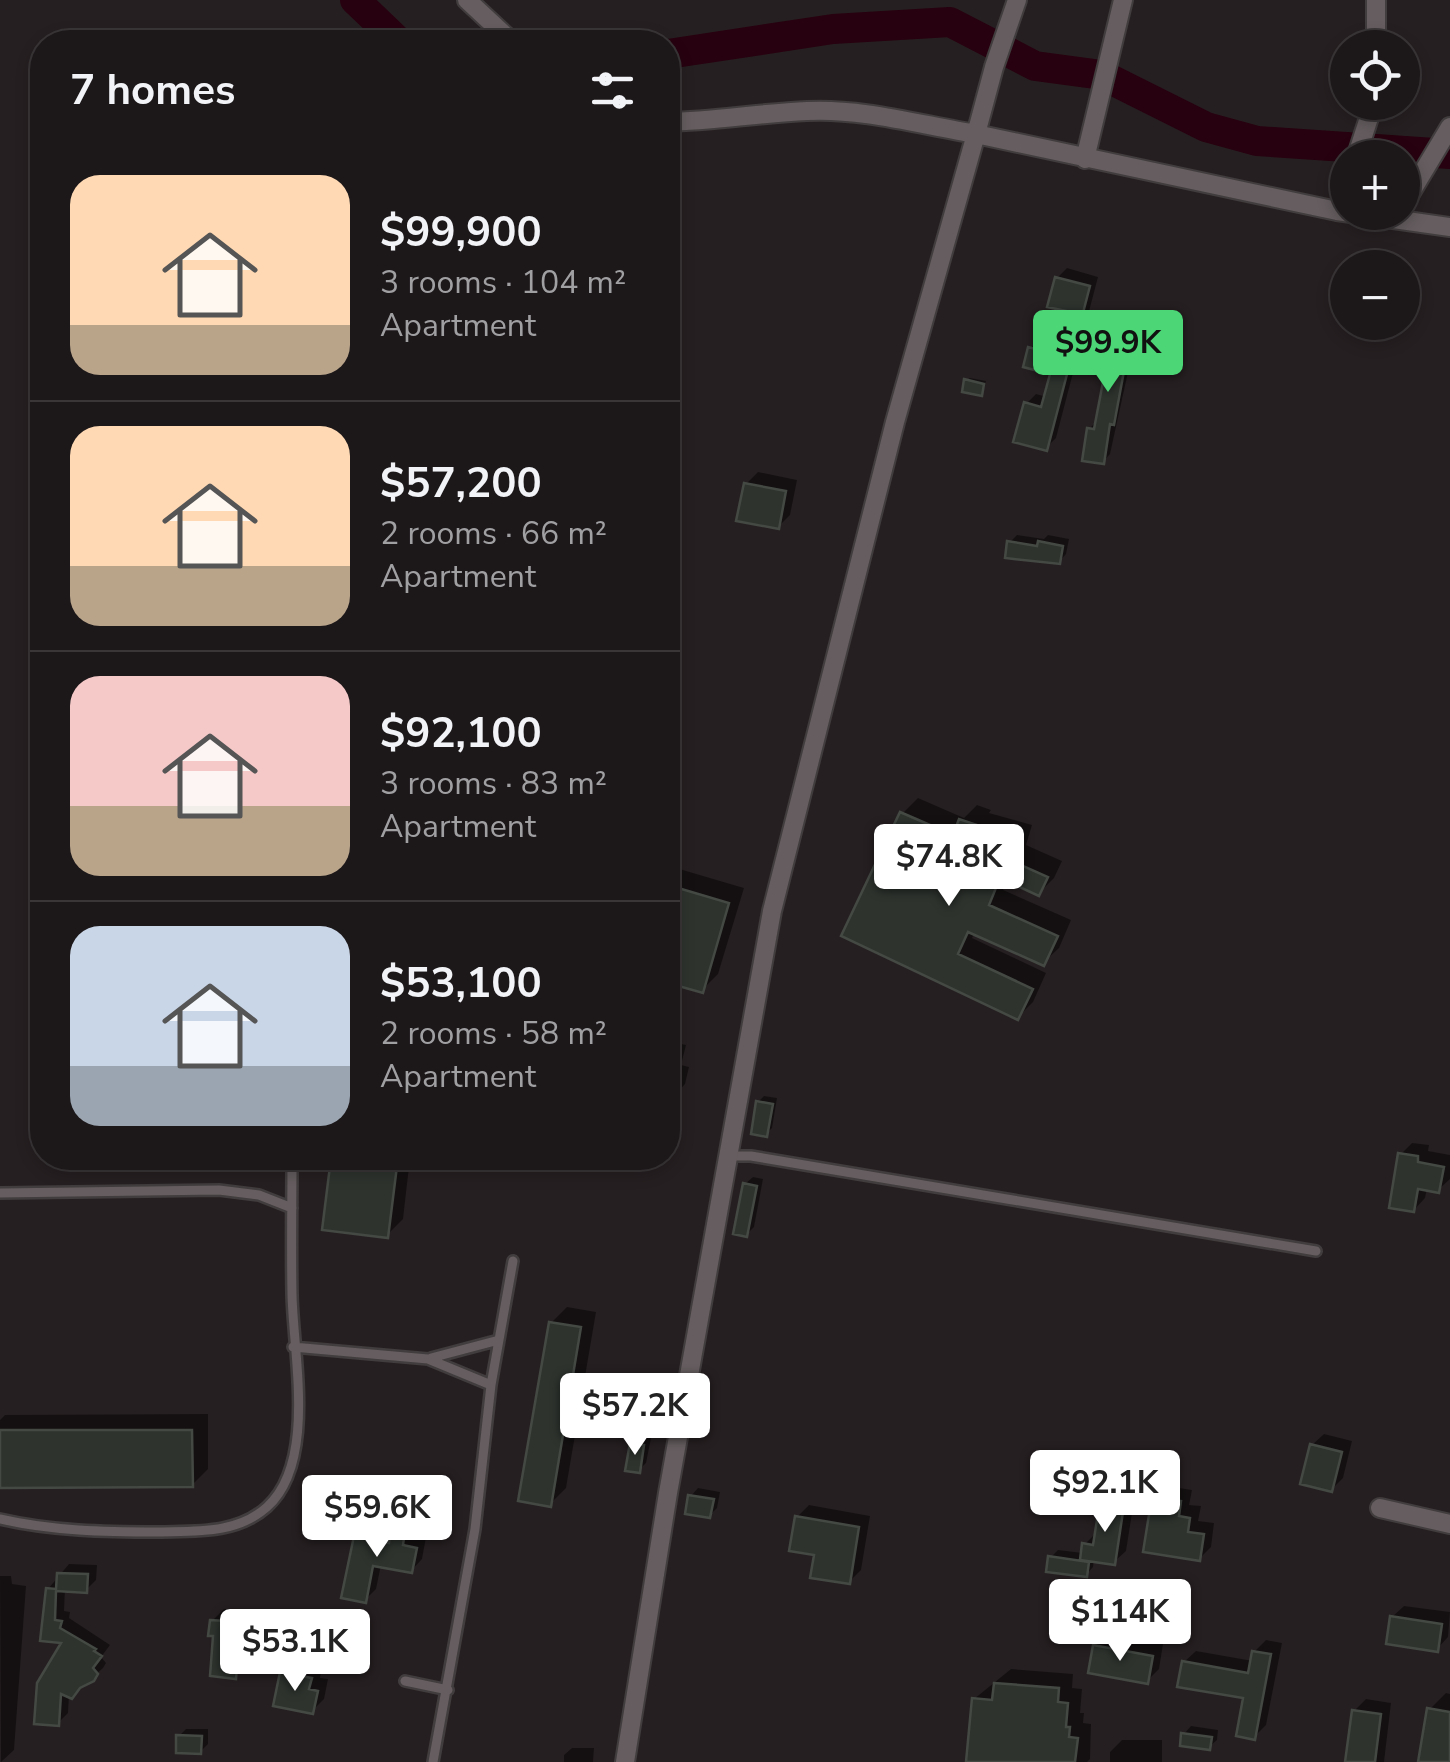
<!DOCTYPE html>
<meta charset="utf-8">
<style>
:root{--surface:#1c1719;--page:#252022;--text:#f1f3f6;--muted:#a09fa2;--line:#3a3638;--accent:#4cd676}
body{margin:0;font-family:"Nunito Sans",sans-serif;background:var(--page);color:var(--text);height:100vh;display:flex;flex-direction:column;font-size:38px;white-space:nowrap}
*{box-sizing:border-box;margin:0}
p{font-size:32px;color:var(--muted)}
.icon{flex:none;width:55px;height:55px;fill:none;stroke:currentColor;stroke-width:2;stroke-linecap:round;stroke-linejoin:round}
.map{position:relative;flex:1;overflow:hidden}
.side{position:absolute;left:30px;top:30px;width:650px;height:1140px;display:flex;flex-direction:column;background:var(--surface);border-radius:40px;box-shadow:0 5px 15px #0003,0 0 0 2px var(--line)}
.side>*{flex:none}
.buttons{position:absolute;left:1330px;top:30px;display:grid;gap:20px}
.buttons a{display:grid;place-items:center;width:90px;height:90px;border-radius:50%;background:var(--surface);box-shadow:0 5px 15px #0003,0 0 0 2px var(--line);font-size:50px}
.price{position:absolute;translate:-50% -85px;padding:0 22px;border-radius:10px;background:#fff;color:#222;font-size:32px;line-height:65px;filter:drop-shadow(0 2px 5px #0008)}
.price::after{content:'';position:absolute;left:50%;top:60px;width:30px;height:22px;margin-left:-15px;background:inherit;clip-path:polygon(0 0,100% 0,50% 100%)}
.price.active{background:var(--accent);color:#111}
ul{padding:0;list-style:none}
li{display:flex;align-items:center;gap:30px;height:250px;padding:0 40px}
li+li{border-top:2px solid var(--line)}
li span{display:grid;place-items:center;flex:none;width:280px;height:200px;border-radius:30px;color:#555}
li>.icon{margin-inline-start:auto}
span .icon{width:120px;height:120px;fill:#fffc;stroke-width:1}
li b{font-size:42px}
h2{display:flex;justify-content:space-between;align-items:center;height:120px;padding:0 40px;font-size:42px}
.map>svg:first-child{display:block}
</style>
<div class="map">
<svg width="1450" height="1762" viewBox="0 0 1450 1762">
<rect width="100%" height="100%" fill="#261f21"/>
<!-- shadow -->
<path fill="#0007" d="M1067 268 1098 277 1056 438 1046 448 1026 404 1036 394 1047 397 1053 372 1030 349 1040 339 1060 344 1069 309 1057 278Z
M1116 326 1137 330 1136 340H1139L1136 357 1130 363 1110 454 1103 462 1089 429 1096 422 1110 359 1108 333Z
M970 378 986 381 981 394 967 380Z
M758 472 797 480 790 515 778 527 746 484Z
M1017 535 1044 539 1048 535 1069 539 1066 554 1059 562 1010 542Z
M918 798 964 818 977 805 991 810 989 813 1032 825 1026 845 1062 861 1054 878 1039 893 1007 879 1003 890 1071 920 1059 948 1043 963 975 932 972 938 1046 973 1033 1002 1018 1017 845 935 902 814Z
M676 868 744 888 718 974 702 990 668 980V876Z
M668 1041 686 1045 681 1065 689 1067 685 1084 668 1103Z
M764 1096 777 1098 772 1128 766 1134 758 1102Z
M1412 1143 1429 1145 1428 1151 1450 1155V1179L1438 1190 1427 1188 1425 1198 1414 1210 1400 1155Z
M334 1158H410L403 1219 387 1235 325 1227Z
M753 1177 763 1179 754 1227 746 1235 745 1184Z
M567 1307 596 1312 566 1488 550 1504 551 1323Z
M208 1414V1469L192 1485H0V1420L5 1415Z
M1324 1434 1352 1441 1343 1478 1331 1490 1312 1445Z
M639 1436 651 1438 646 1463 639 1470 632 1444Z
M1166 1486 1192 1490 1189 1505 1201 1506 1198 1521 1214 1523 1211 1547 1199 1559 1154 1497Z
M698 1488 720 1492 717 1508 709 1516 691 1496Z
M1114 1491 1135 1494 1126 1551 1114 1562 1094 1559 1093 1567 1086 1575 1051 1557 1058 1550 1083 1553 1085 1544 1098 1531 1102 1502Z
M407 1504 417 1506 413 1535 426 1537 422 1559 411 1571 381 1565 376 1589 365 1600 356 1537 367 1526 394 1531 396 1516Z
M809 1505 870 1516 861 1570 849 1582 817 1553 797 1517Z
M69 1564 97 1565 96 1580 86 1590 65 1589 64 1611 70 1612 69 1618 110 1645 101 1657 106 1663 103 1668 72 1696 69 1695 68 1713 58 1723 65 1641 43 1639 48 1589Z
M0 1576H11L12 1584 26 1586 14 1750 1 1762Z
M1404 1606 1450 1612 1448 1637 1437 1649 1392 1617Z
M224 1609 251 1611 247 1664 235 1676 212 1621Z
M1107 1634 1163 1644 1159 1669 1147 1681 1095 1646Z
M1266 1640 1282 1643 1266 1725 1254 1737 1246 1696 1184 1662 1196 1651 1253 1661 1254 1652Z
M294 1661 322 1666 320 1678 328 1679 324 1699 312 1711 282 1673Z
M1011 1669 1073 1674 1072 1688 1082 1689 1080 1713H1084L1083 1723 1091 1724 1090 1759 1087 1762H966L974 1699Z
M1446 1693 1450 1694V1762H1421L1430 1709Z
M1366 1699 1391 1703 1384 1762H1348L1354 1711Z
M1191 1726 1218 1730 1217 1740 1209 1747 1184 1734Z
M186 1729H208V1744L200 1752 179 1736Z
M1122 1740H1162V1762H1110V1752Z
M572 1748H594L593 1762H564V1755Z"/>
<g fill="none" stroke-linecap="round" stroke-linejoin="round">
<!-- river -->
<path stroke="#27010f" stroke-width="30" d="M355 0 399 42
M668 54 833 29 950 22 1035 66 1102 75 1206 127 1257 141 1450 154"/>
</g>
<!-- building -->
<path fill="#2e332e" stroke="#444944" stroke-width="2.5" d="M1055 277 1090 286 1047 451 1013 442 1024 402 1041 407 1050 374 1023 367 1028 347 1055 354 1066 311 1047 307Z
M1106 332 1131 336 1130 347H1133L1129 367 1124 371 1114 425 1110 424 1104 464 1082 461 1087 428 1094 429 1107 361 1100 360Z
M964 379 984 384 982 396 962 392Z
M744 483 786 491 779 529 736 521Z
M1007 541 1037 546 1038 541 1063 546 1060 564 1005 558Z
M900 812 953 835 959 819 977 825 976 828 1018 840 1012 861 1048 877 1039 896 1000 878 989 905 1058 936 1044 966 968 932 958 954 1033 989 1018 1020 841 936Z
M668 885 729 903 703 993 668 983Z
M756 1101 773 1104 767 1137 751 1134Z
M1398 1153 1418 1156V1162L1444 1167 1439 1193 1418 1189 1414 1212 1389 1208Z
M331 1158H398L388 1238 322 1230Z
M743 1183 757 1186 747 1237 733 1234Z
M549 1322 581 1327 551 1507 518 1501Z
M0 1430H192L193 1487 0 1488Z
M630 1443 644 1445 640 1473 625 1471Z
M1310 1444 1342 1452 1332 1492 1300 1484Z
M688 1495 714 1499 710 1518 685 1514Z
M1152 1496 1181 1501 1179 1516 1190 1518 1188 1532 1204 1534 1200 1561 1143 1552Z
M1100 1501 1124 1505 1115 1565 1080 1560 1082 1543 1093 1545Z
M394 1515 407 1516 403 1545 417 1548 412 1573 373 1566 366 1603 341 1598 354 1536 389 1543Z
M795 1516 859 1527 850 1584 810 1578 814 1555 789 1551Z
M1048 1556 1089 1562 1087 1577 1046 1572Z
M57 1573 88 1574 87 1593 56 1591 55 1620 62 1621 60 1628 96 1649 94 1651 102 1656 93 1668 98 1674 94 1681 80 1688 72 1699 61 1694 59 1726 34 1724 37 1683 61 1643 40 1641 46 1588 56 1589Z
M1390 1616 1442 1624 1438 1652 1386 1644Z
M210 1620 241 1622 236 1679 210 1676 213 1636H208Z
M1093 1645 1153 1656 1148 1684 1088 1673Z
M1252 1651 1271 1654 1255 1740 1236 1736 1243 1698 1177 1687 1182 1661 1248 1673Z
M280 1672 312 1678 309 1689 318 1691 313 1714 273 1706Z
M994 1683 1059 1688 1058 1702 1068 1703 1066 1727H1070L1069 1737 1078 1738 1075 1762H966L972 1698 992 1700Z
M1427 1708 1450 1712V1762H1418Z
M1352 1710 1381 1714 1375 1762H1345Z
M1181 1733 1212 1737 1210 1750 1180 1746Z
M176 1735 202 1736 201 1754 176 1753Z"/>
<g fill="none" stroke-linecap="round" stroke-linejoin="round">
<!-- service casing -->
<g stroke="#413c3d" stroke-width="14">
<path id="service" d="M730 1156H751L1316 1251
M0 1193 219 1190 259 1195 292 1208
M293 1347 428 1359 491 1385
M431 1358 499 1340
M0 1519C52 1531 105 1532 159 1532 196 1531 237 1534 267 1507 317 1462 293 1354 292 1294 291 1249 292 1203 292 1158
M405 1681 448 1690
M433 1762 475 1529 491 1385 513 1261"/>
</g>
<!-- minor casing -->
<g stroke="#413c3d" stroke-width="22">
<path id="minor" d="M467 0 512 42
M1376 48V0
M668 122C714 121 760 113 807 111 862 108 921 125 976 134L994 67 1017 0
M1356 158 1374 102
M1085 159 1123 0
M1402 207 1450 127
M1337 211 1348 179
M1380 1508 1450 1524
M625 1762 668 1493 772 911 895 422 976 134 1337 211 1450 227"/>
</g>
<!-- service -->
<use href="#service" stroke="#655d5f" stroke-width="9"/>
<!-- minor -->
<use href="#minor" stroke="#655d5f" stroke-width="18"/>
</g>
</svg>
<div class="buttons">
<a><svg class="icon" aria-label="locate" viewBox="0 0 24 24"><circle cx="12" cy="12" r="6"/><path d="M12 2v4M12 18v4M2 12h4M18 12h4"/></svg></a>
<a>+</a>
<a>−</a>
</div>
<b class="price active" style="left:1108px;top:395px">$99.9K</b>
<b class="price" style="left:949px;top:909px">$74.8K</b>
<b class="price" style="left:635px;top:1458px">$57.2K</b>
<b class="price" style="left:1105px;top:1535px">$92.1K</b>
<b class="price" style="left:377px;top:1560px">$59.6K</b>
<b class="price" style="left:1120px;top:1664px">$114K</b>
<b class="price" style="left:295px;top:1694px">$53.1K</b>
<section class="side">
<h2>7 homes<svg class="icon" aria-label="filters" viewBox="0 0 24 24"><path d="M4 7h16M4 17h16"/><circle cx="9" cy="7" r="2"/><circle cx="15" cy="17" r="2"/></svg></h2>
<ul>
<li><span style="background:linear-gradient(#ffd9b3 75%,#b9a48a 0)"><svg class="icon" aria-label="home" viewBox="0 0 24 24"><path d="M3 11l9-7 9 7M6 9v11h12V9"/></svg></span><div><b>$99,900</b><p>3 rooms · 104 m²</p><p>Apartment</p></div></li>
<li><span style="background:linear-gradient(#ffd9b3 70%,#b9a48a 0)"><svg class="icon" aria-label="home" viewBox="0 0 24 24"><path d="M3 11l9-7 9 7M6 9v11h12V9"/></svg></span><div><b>$57,200</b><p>2 rooms · 66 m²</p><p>Apartment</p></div></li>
<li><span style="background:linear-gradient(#f6c9c9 65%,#b9a48a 0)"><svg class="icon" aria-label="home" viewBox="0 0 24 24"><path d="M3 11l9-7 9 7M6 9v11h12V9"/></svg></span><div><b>$92,100</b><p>3 rooms · 83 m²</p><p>Apartment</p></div></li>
<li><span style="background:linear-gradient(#c9d6e8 70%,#9aa5b1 0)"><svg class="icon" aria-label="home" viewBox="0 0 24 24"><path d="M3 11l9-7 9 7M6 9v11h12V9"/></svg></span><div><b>$53,100</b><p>2 rooms · 58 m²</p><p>Apartment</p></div></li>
</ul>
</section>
</div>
